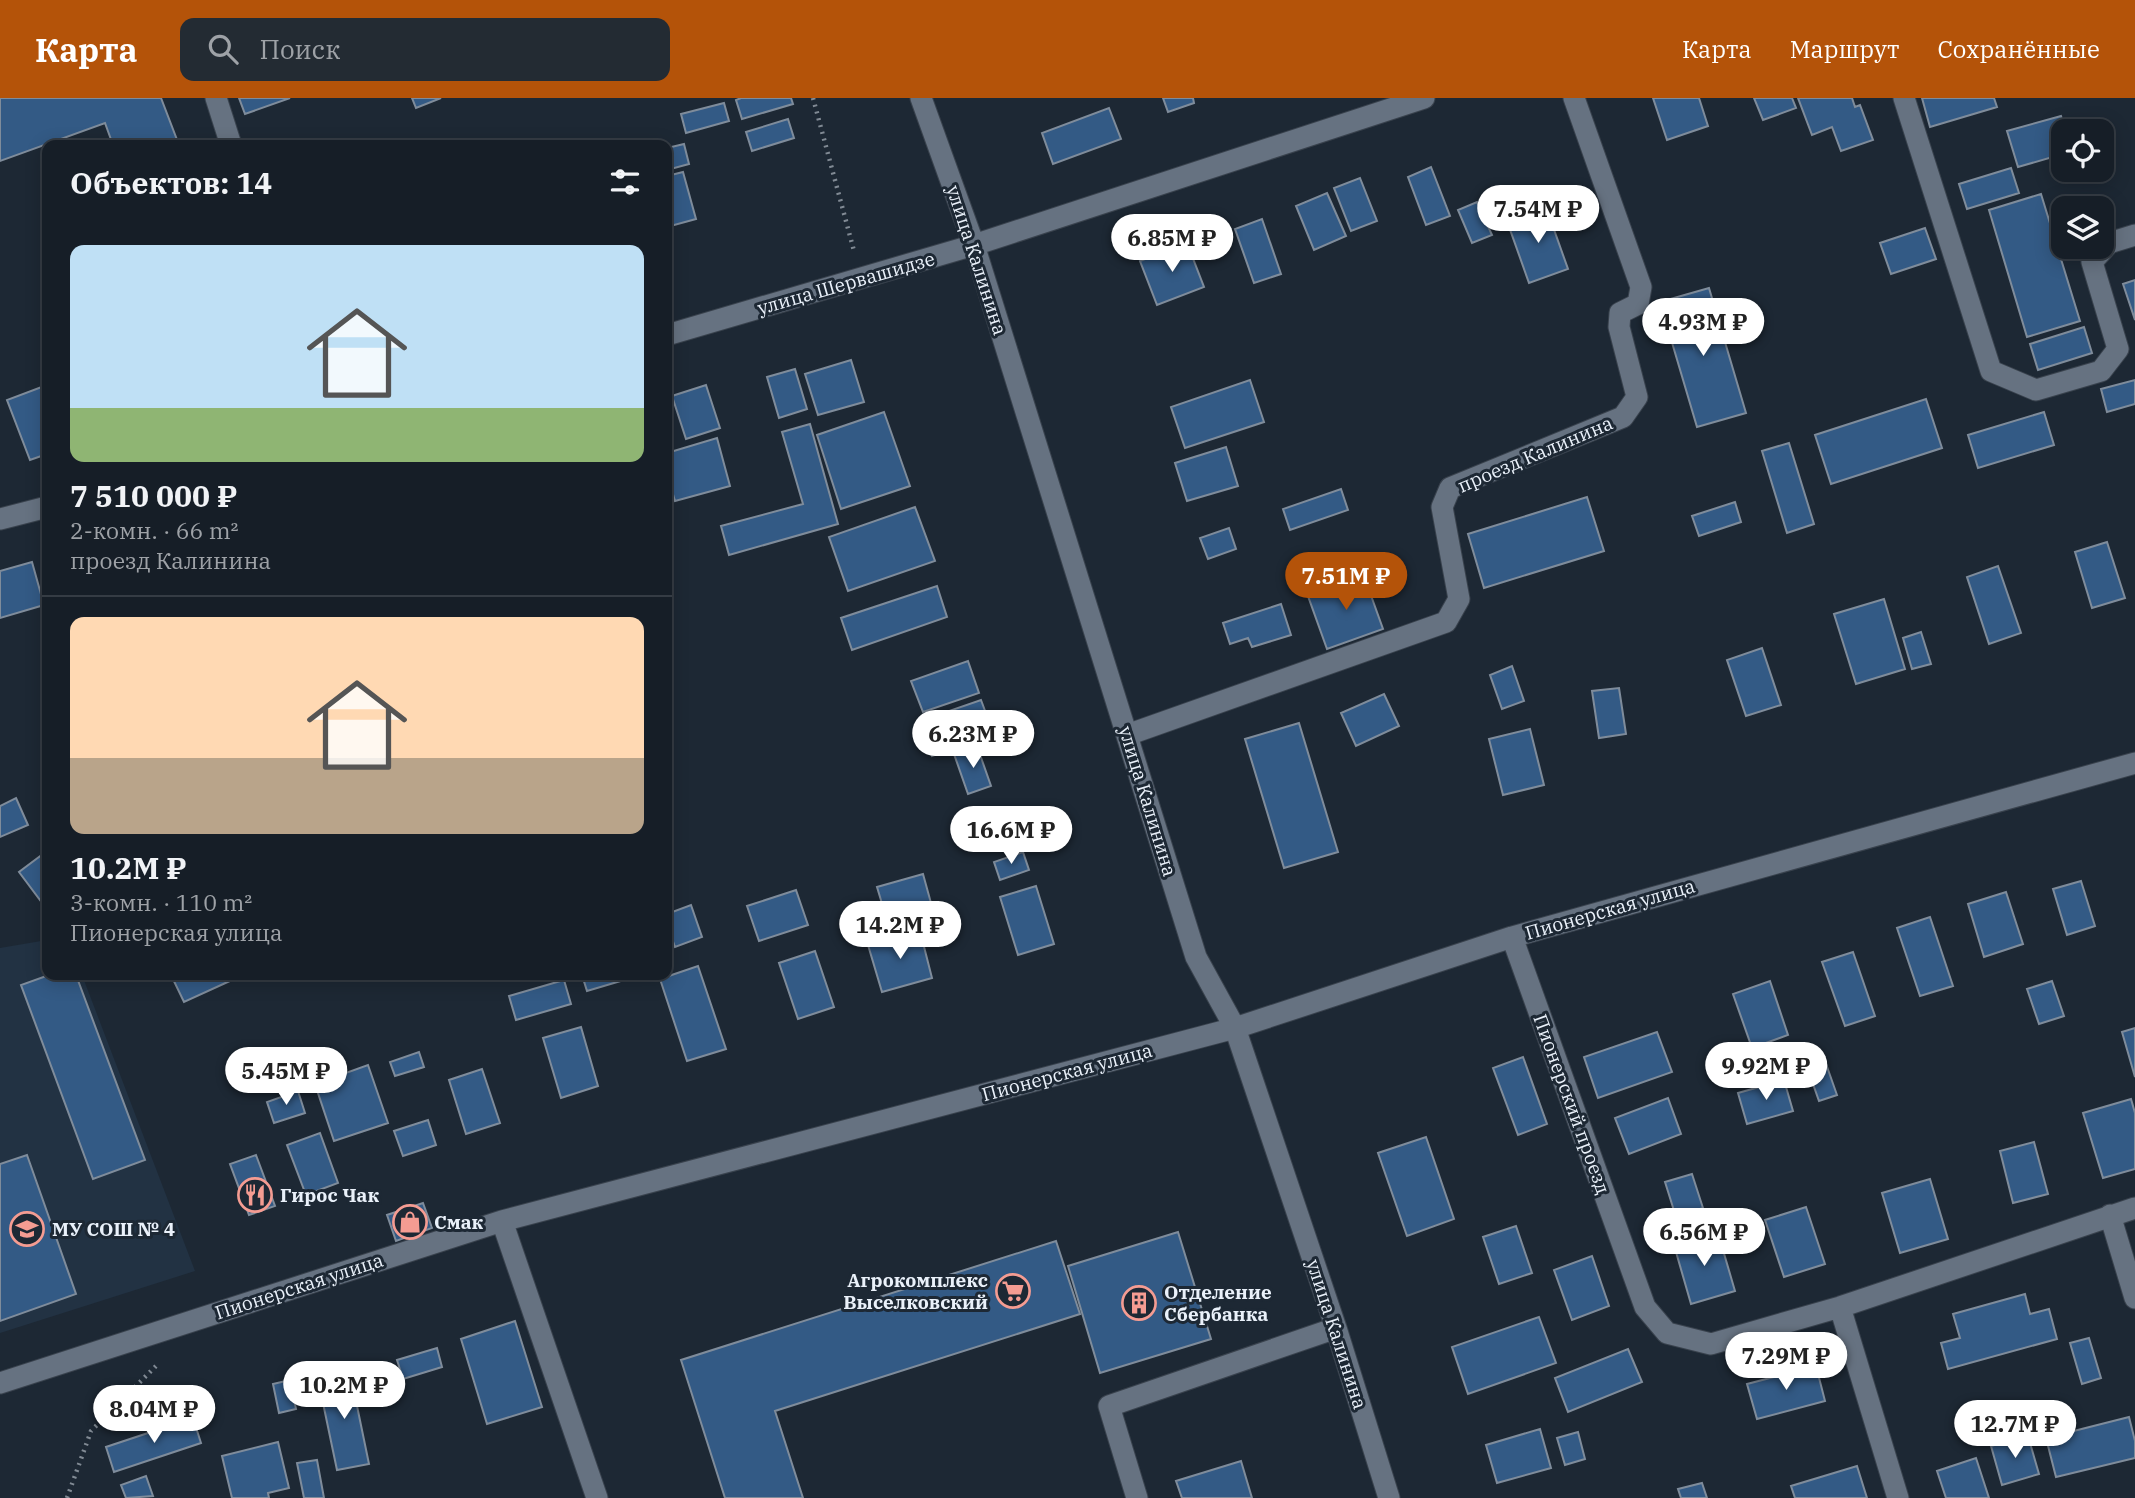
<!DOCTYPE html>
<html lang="ru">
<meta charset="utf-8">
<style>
:root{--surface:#161e27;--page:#232b33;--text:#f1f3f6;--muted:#9ea2a7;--line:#353c44;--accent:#b45309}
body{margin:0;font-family:"IBM Plex Serif",serif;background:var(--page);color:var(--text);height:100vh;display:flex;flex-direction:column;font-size:26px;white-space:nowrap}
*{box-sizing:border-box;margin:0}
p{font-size:23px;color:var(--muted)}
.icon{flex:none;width:38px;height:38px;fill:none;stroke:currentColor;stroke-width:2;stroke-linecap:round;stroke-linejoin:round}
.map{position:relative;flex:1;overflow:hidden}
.panel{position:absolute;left:42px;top:42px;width:630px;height:840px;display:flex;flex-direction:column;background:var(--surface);border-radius:14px;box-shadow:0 4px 18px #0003,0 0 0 2px var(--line)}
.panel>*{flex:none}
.fabs{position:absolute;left:2051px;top:21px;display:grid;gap:14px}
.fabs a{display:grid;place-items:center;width:63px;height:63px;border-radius:14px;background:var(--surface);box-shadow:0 4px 18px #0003,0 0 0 2px var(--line);font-size:35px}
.price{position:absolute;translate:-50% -60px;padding:0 16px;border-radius:24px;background:#fff;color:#222;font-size:23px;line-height:46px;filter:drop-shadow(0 2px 4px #0008)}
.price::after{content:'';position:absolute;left:50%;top:42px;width:21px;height:16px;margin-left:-10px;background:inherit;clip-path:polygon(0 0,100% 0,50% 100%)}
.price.current{background:var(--accent);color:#fff}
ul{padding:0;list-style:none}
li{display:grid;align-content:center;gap:14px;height:371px;padding:0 28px}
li+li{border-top:2px solid var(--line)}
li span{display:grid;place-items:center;height:217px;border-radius:14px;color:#555}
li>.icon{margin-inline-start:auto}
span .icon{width:126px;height:126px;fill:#fffc;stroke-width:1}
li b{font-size:30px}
h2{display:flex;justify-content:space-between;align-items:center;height:84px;padding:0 28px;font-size:30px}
header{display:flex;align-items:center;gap:42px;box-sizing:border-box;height:98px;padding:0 35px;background:var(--accent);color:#fff}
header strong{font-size:33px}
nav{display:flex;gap:38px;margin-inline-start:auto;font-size:24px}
.search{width:490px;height:63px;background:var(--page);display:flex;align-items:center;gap:18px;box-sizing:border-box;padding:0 24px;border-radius:14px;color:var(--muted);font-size:26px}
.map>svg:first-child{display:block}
</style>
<header>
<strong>Карта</strong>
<div class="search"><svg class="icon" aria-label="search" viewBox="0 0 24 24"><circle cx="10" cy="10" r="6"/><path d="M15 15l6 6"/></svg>Поиск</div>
<nav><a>Карта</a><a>Маршрут</a><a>Сохранённые</a></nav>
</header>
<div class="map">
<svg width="2135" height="1400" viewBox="0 0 2135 1400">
<rect width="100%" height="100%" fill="#1d2834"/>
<!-- built -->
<path fill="#223243" d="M47 842V877H82L195 1173 0 1235V850Z"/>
<!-- building -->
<path fill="#335a85" stroke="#7f8c9b" stroke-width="2" d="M0 0H161L179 47H113L105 25 0 63Z
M239 0H290L245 16Z
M412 0H441L416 10Z
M741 0H791L793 6 742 21 736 2Z
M1163 0H1193L1194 5 1168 14Z
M1653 0H1699L1708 28 1667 42Z
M1754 0H1792L1796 10 1763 22Z
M1798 0H1852L1855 9 1860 7 1873 42 1841 53 1832 29 1812 37Z
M1922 0H1994L1997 9 1930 29Z
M724 5 729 23 686 35 681 16Z
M1109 10 1121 41 1053 66 1042 35Z
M2061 18 2066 33H2063V56L2018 69 2007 33Z
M788 21 794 40 752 53 746 34Z
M684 46 689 66 667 72V50Z
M1431 69 1450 118 1426 127 1408 79Z
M2011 70 2019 95 1967 111 1959 86Z
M683 74 696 121 667 129V78Z
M1360 80 1377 123 1351 133 1334 90Z
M1327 95 1346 138 1314 152 1296 108Z
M2041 96 2080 223 2027 239 1989 112Z
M1477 104 1492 137 1472 145 1458 112Z
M1546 109 1568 171 1529 185 1507 123Z
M1262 121 1281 176 1254 185 1235 131Z
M1925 130 1936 161 1891 176 1880 145Z
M1187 145 1204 189 1157 207 1140 163Z
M2135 182V222L2123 186Z
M1709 190 1746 315 1697 329 1660 204Z
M2084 229 2092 255 2038 272 2030 246Z
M851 262 864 304 818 317 805 276Z
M795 271 807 311 779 320 767 279Z
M1250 282 1264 324 1185 350 1171 309Z
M2135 282V306L2107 314 2101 291Z
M47 287V356L30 362 7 302Z
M706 287 720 330 686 341 672 298Z
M1926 301 1942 350 1831 386 1815 337Z
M884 314 910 388 841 411 817 337Z
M2044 314 2054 347 1978 370 1968 337Z
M810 326 838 426 729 457 721 428 803 406 782 334Z
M717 340 730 388 675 403 667 376V355Z
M1789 345 1814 426 1787 435 1762 353Z
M1226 349 1238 388 1187 403 1175 365Z
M1341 391 1348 412 1290 432 1283 411Z
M1587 399 1604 453 1484 490 1468 436Z
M1735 404 1741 424 1699 438 1692 418Z
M915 409 935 463 848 493 829 439Z
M1229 430 1236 451 1208 461 1200 440Z
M2107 444 2125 500 2092 510 2075 454Z
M32 464 44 507 0 520V473Z
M1998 468 2021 535 1989 546 1967 479Z
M1364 478 1383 531 1327 551 1308 498Z
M937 488 947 519 852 552 841 520Z
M1884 501 1905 571 1856 586 1834 516Z
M1281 506 1291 537 1252 549 1248 540 1230 546 1223 525Z
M1921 534 1931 566 1912 571 1903 540Z
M1762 550 1781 607 1746 618 1727 562Z
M968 563 979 595 923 614 911 583Z
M1512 568 1524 603 1502 611 1490 577Z
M1619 590 1626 636 1599 640 1592 593Z
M1384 596 1399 628 1356 648 1341 615Z
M981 602 994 637 932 658 920 623Z
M1299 625 1338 754 1284 770 1245 641Z
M1530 631 1544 687 1503 697 1489 641Z
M977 648 991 688 968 696 954 656Z
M16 700 28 727 0 739V708Z
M47 753V796L40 802 19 774Z
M1023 754 1029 772 1000 782 994 764Z
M923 776 931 805 886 819 877 789Z
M2081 783 2095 828 2067 837 2053 791Z
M1036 788 1054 846 1018 857 1000 799Z
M796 792 808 827 759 843 747 808Z
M2006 794 2023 846 1984 859 1968 806Z
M691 807 702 839 675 849 667 826V816Z
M1930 819 1953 888 1920 898 1897 830Z
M920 833 932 880 882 894 868 847Z
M815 853 834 909 798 921 779 865Z
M1853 854 1875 918 1845 928 1822 864Z
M698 868 726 951 687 963 660 881Z
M49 877H76L145 1062 93 1081 21 887Z
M171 877H243L184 904Z
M582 877H641L587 893Z
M564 882 571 906 516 922 509 898Z
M1770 883 1788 937 1752 950 1733 896Z
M2052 883 2064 918 2039 926 2027 891Z
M581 929 598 988 561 1000 543 940Z
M2135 930V979L2122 934Z
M1657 934 1672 974 1598 1000 1584 959Z
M419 954 424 969 395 978 390 964Z
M1523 959 1547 1026 1518 1037 1493 970Z
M1825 963 1837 997 1819 1003 1807 969Z
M368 967 388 1025 334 1043 315 986Z
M482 971 500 1025 466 1036 449 982Z
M1784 982 1793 1013 1747 1026 1738 995Z
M298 993 305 1015 274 1025 267 1004Z
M1668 1000 1681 1036 1629 1056 1615 1020Z
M2131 1001 2135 1015V1071L2103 1080 2083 1015Z
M428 1022 436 1047 403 1058 394 1033Z
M320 1035 338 1085 306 1097 287 1047Z
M1426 1039 1454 1121 1407 1138 1378 1055Z
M2034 1044 2048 1096 2013 1105 2000 1053Z
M27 1057 76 1196 0 1223V1066Z
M256 1057 275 1108 249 1117 230 1066Z
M1692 1076 1703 1110 1676 1119 1665 1084Z
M1930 1081 1948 1141 1900 1155 1882 1095Z
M423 1105 432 1130 396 1143 387 1117Z
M1806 1109 1825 1166 1784 1179 1765 1122Z
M1516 1128 1532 1175 1499 1186 1483 1139Z
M1178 1134 1211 1241 1100 1275 1068 1168Z
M1718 1135 1735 1193 1691 1206 1674 1147Z
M1056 1143 1080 1216 775 1313 803 1400H725L681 1262Z
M1592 1158 1609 1208 1572 1222 1554 1172Z
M2025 1196 2030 1216 2049 1211 2057 1241 1948 1271 1941 1245 1960 1240 1953 1216Z
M1539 1219 1556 1265 1468 1296 1452 1249Z
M515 1223 542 1309 487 1326 461 1241Z
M2089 1240 2101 1280 2082 1286 2070 1245Z
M437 1250 442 1269 403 1281 397 1262Z
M1628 1251 1642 1284 1568 1314 1555 1280Z
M1816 1268 1825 1303 1757 1321 1747 1286Z
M350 1274 369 1366 337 1372 318 1281Z
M290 1282 296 1311 279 1315 273 1286Z
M2129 1319 2135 1343V1360L2056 1379 2046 1340Z
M193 1320 201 1345 114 1374 106 1349Z
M1540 1331 1551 1370 1497 1385 1486 1347Z
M1578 1334 1585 1361 1565 1367 1557 1340Z
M2028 1338 2039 1376 2002 1387 1991 1348Z
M278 1344 289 1390 268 1395 269 1400H232L222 1358Z
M1976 1360 1989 1400H1946L1937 1373Z
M317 1362 324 1400H304L297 1365Z
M1241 1363 1252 1400H1182L1176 1383Z
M1857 1368 1867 1400H1795L1791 1388Z
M146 1378 153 1398 126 1400 121 1387Z
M1702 1385 1707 1400H1681L1678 1391Z"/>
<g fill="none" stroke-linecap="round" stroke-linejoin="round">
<!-- minor casing -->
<g stroke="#39424d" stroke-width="23">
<path id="minor" d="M216 0 231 47
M921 0 974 147 1196 859 1235 930 1336 1230 1389 1400
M1904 0 1991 273 2036 292 2101 273 2118 251 2092 164 2109 145 2135 137
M667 237 974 147 1424 0
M0 421 47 409
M1127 637 1446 524 1459 501 1442 409 1450 390 1623 319 1637 299 1619 229 1620 215 1638 206 1641 189 1574 0
M1512 839 1645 1209 1667 1235 1711 1246 1840 1209 2135 1110
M2110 1117 2135 1200
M502 1123 597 1400
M1840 1209 1898 1400
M0 1285 502 1123 1235 930 1512 839 2135 665
M1137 1400 1109 1308 1336 1230"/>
</g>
<!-- path -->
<path stroke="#818a94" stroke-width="4.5" stroke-dasharray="2 5" stroke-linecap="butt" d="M813 0 854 153
M67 1400 91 1333 159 1265"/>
<!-- minor -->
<use href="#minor" stroke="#667281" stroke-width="21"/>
</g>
<!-- icons -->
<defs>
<g id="restaurant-ring" transform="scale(1.75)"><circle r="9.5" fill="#1d2834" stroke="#f59c92" stroke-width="1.5"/><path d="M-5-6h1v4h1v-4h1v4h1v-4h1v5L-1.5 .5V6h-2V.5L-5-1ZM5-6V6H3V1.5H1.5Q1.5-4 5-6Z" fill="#f59c92"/></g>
<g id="shop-ring" transform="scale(1.75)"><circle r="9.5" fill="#1d2834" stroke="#f59c92" stroke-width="1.5"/><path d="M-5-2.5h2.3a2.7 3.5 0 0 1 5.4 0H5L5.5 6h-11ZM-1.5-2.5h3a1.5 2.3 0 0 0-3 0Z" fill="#f59c92"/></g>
<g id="school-ring" transform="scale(1.75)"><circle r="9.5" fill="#1d2834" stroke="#f59c92" stroke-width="1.5"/><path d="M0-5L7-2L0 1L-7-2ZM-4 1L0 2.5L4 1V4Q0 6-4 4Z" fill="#f59c92"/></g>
<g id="supermarket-ring" transform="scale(1.75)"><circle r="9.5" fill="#1d2834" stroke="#f59c92" stroke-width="1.5"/><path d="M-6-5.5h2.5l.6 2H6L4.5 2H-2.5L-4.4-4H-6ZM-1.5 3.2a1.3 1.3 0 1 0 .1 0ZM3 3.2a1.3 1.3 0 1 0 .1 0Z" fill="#f59c92"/></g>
<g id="building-ring" transform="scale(1.75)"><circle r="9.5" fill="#1d2834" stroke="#f59c92" stroke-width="1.5"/><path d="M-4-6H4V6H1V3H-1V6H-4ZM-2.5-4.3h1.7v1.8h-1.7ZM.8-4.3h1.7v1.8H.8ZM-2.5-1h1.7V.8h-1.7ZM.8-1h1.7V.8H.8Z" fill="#f59c92"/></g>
</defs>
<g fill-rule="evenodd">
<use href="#restaurant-ring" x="255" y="1097"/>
<use href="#shop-ring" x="410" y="1124"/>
<use href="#school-ring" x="27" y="1131"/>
<use href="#supermarket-ring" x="1013" y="1193"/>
<use href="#building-ring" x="1139" y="1205"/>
</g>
<g text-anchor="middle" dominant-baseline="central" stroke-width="6" stroke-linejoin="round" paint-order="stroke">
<!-- street labels -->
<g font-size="19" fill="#eaf1fa" stroke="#1d2834">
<text transform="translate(977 162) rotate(72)">улица Калинина</text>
<text transform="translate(846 185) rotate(-16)">улица Шервашидзе</text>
<text transform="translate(1535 356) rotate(-23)">проезд Калинина</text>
<text transform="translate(1148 703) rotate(73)">улица Калинина</text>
<text transform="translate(1610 811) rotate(-16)">Пионерская улица</text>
<text transform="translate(1067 974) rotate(-15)">Пионерская улица</text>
<text transform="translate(1572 1006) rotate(70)">Пионерский проезд</text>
<text transform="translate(299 1188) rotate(-18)">Пионерская улица</text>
<text transform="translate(1337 1236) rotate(72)">улица Калинина</text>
</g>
<!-- poi labels -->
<g font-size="19" font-weight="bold" fill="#eaf1fa" stroke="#1d2834" text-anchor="start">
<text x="280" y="1097">Гирос Чак</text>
<text x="434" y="1124">Смак</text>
<text x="52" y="1131">МУ СОШ № 4</text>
<text x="988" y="1182" text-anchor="end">Агрокомплекс<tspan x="988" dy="22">Выселковский</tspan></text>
<text x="1164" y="1194">Отделение<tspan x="1164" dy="22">Сбербанка</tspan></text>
</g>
</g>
</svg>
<div class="fabs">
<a><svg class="icon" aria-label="locate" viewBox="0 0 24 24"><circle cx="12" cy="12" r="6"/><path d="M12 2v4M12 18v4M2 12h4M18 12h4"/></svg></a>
<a><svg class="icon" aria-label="layers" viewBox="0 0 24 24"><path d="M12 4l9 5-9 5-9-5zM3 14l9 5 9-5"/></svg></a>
</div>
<b class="price" style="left:1538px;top:147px">7.54M ₽</b>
<b class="price" style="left:1172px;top:176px">6.85M ₽</b>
<b class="price" style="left:1703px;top:260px">4.93M ₽</b>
<b class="price current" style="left:1346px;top:514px">7.51M ₽</b>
<b class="price" style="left:973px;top:672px">6.23M ₽</b>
<b class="price" style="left:1011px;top:768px">16.6M ₽</b>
<b class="price" style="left:900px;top:863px">14.2M ₽</b>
<b class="price" style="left:1766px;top:1004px">9.92M ₽</b>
<b class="price" style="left:286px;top:1009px">5.45M ₽</b>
<b class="price" style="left:1704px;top:1170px">6.56M ₽</b>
<b class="price" style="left:1786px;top:1294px">7.29M ₽</b>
<b class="price" style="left:344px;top:1323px">10.2M ₽</b>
<b class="price" style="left:154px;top:1347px">8.04M ₽</b>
<b class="price" style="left:2015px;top:1362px">12.7M ₽</b>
<section class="panel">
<h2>Объектов: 14<svg class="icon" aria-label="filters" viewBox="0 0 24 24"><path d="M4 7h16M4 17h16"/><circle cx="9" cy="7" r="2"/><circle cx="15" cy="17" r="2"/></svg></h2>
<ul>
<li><span style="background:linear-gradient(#bfe0f5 75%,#8fb573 0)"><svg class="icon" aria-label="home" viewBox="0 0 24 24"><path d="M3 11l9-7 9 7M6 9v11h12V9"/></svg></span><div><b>7 510 000 ₽</b><p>2-комн. · 66 m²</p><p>проезд Калинина</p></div></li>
<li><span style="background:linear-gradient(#ffd9b3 65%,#b9a48a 0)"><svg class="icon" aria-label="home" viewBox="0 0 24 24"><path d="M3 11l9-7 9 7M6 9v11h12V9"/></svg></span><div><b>10.2M ₽</b><p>3-комн. · 110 m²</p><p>Пионерская улица</p></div></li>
</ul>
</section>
</div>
